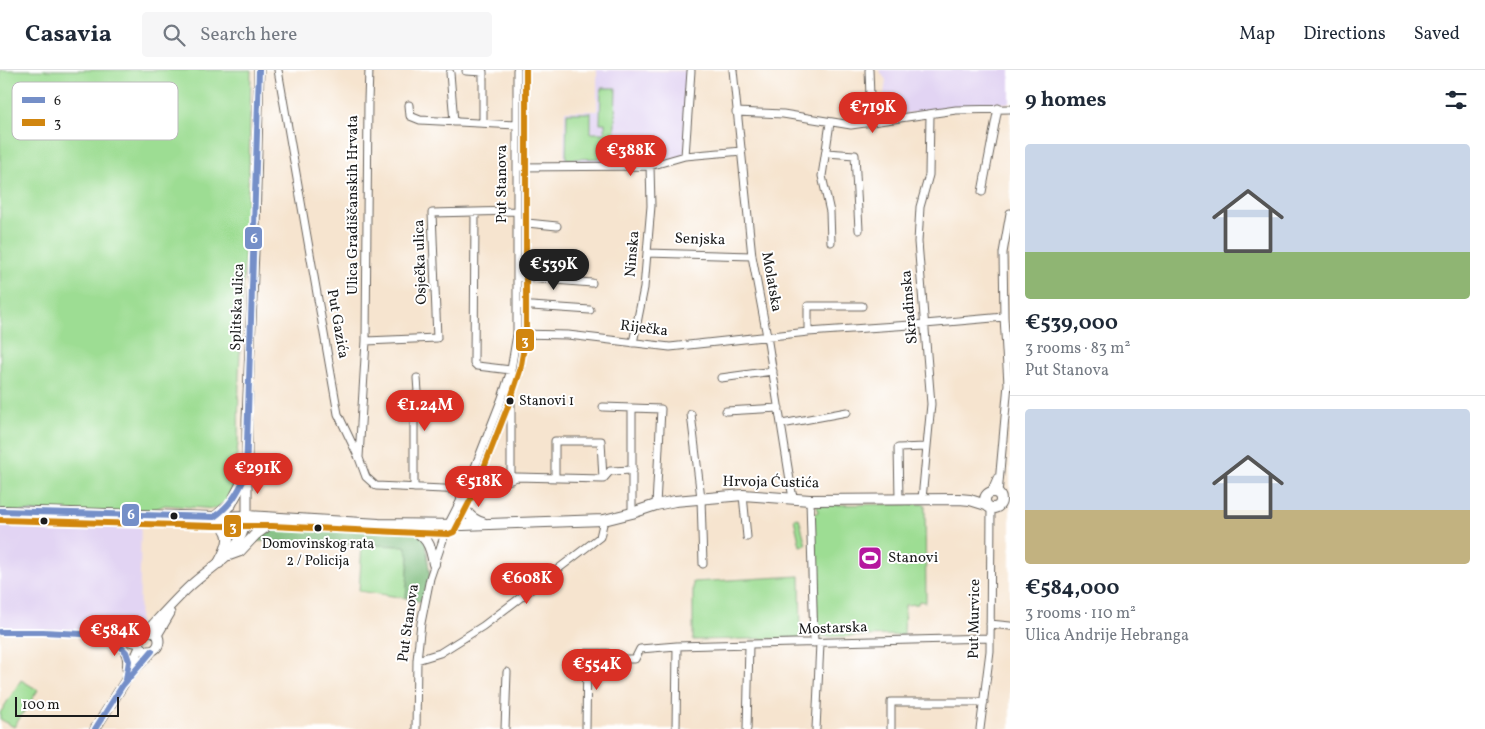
<!DOCTYPE html>
<meta charset="utf-8">
<style>
:root{--surface:#fff;--page:#f6f6f7;--text:#1f2937;--muted:#747a83;--line:#e0e1e3;--accent:#d93025}
body{margin:0;font-family:Vollkorn,serif;background:var(--page);color:var(--text);height:100vh;display:flex;flex-direction:column;font-size:19px;white-space:nowrap}
*{box-sizing:border-box;margin:0}
p{font-size:16px;color:var(--muted)}
.icon{flex:none;width:28px;height:28px;fill:none;stroke:currentColor;stroke-width:2;stroke-linecap:round;stroke-linejoin:round}
.map{position:relative;flex:1;overflow:hidden}
.drawer{display:flex;flex-direction:column;background:var(--surface);width:475px}
.drawer>*{flex:none}
.scale{position:absolute;left:15px;bottom:12px;width:104px;box-sizing:border-box;padding-left:5px;border:2px solid #1c1c1c;border-top:0;font-size:14px;line-height:18px;white-space:nowrap;color:#1c1c1c;-webkit-text-stroke:4px #fff;paint-order:stroke}
.price{position:absolute;translate:-50% -42px;padding:0 11px;border-radius:18px;background:var(--accent);color:#fff;font-size:16px;line-height:32px;filter:drop-shadow(0 1px 2px #0008)}
.price::after{content:'';position:absolute;left:50%;top:30px;width:15px;height:11px;margin-left:-8px;background:inherit;clip-path:polygon(0 0,100% 0,50% 100%)}
.price.selected{background:#222;color:#fff}
ul{padding:0;list-style:none}
li{display:grid;align-content:center;gap:10px;height:265px;padding:0 15px}
li+li{border-top:1px solid var(--line)}
li span{display:grid;place-items:center;height:155px;border-radius:5px;color:#555}
li>.icon{margin-inline-start:auto}
span .icon{width:90px;height:90px;fill:#fffc;stroke-width:1}
li b{font-size:21px}
h2{display:flex;justify-content:space-between;align-items:center;height:60px;padding:0 15px;font-size:21px}
header{display:flex;align-items:center;gap:30px;box-sizing:border-box;height:70px;padding:0 25px;background:var(--surface);border-bottom:1px solid var(--line)}
header strong{font-size:24px}
nav{display:flex;gap:28px;margin-inline-start:auto;font-size:18px}
.search{width:350px;height:45px;background:var(--page);display:flex;align-items:center;gap:12px;box-sizing:border-box;padding:0 18px;border-radius:5px;color:var(--muted);font-size:19px}
main{display:flex;flex:1;min-height:0}
.map>svg:first-child{display:block}
</style>
<header>
<strong>Casavia</strong>
<div class="search"><svg class="icon" aria-label="search" viewBox="0 0 24 24"><circle cx="10" cy="10" r="6"/><path d="M15 15l6 6"/></svg>Search here</div>
<nav><a>Map</a><a>Directions</a><a>Saved</a></nav>
</header>
<main>
<div class="map">
<svg width="1010" height="659" viewBox="0 0 1010 659">
<rect width="100%" height="100%" fill="#fff"/>
<filter id="ink" filterUnits="userSpaceOnUse"><feTurbulence type="fractalNoise" baseFrequency=".02" numOctaves="2"/><feDisplacementMap in="SourceGraphic" scale="10" xChannelSelector="R" yChannelSelector="G"/><feConvolveMatrix kernelMatrix="1 2 1 2 8 2 1 2 1" color-interpolation-filters="sRGB"/></filter>
<filter id="wash" filterUnits="userSpaceOnUse"><feTurbulence type="fractalNoise" baseFrequency=".0096" numOctaves="4" result="noise"/><feDisplacementMap in="SourceGraphic" scale="20" xChannelSelector="R" yChannelSelector="G"/><feGaussianBlur stdDeviation="1.12" result="paint"/><feColorMatrix in="noise" values="0 0 0 0 0 0 0 0 0 0 0 0 0 0 0 0 0 1.4 0 .05"/><feComposite in="paint" operator="in"/></filter>
<g filter="url(#wash)">
<rect width="100%" height="100%" fill="#f6e4cf"/>
<!-- built -->
<path fill="#e2d4f3" d="M597 0 691 1 685 86 650 96 564 91 565 41H597Z
M879 0H1010V33L978 34 881 47 886 10Z
M0 441 141 445 139 560 97 557 102 565 0 562Z"/>
<!-- green -->
<path fill="#9ddd93" stroke="#5c7c58" d="M0 0H251L249 97 239 303 238 373 233 417 227 432 215 439 165 435 141 445 0 441Z
M601 18H616L614 88 566 89 567 43H591V63H605V53H600Z
M925 434 926 532 919 531 918 534 905 535 904 565 817 567 814 444 818 442 817 435Z
M799 448 806 475 800 476 794 449Z
M362 475 405 476 409 487 406 528 359 521Z
M800 506 801 568 693 570V512Z
M21 610 38 620 14 657 0 649V643Z"/>
<!-- forest -->
<path fill="#7ebc7d" stroke="#4d6c4c" d="M392 454 422 455 425 463 430 508 425 533 406 528 409 487 405 476 256 471 266 462 299 456Z"/>
</g>
<g filter="url(#ink)">
<g fill="none" stroke-linecap="round" stroke-linejoin="round">
<!-- minor casing -->
<g stroke="#68625b" stroke-width="9">
<path id="minor" d="M278 0 338 344 359 388 366 407 376 416 466 420
M733 0 752 186 767 266 793 429
M869 0 871 53
M466 1 483 2V53
M450 3 454 52
M409 35 410 46 420 50 517 55
M736 42 783 44 851 55 956 40 1010 39
M830 53 822 106 830 142 831 172
M826 83 855 85 859 160
M685 86 691 1
M517 97 650 96 685 86 742 81
M982 122 998 38
M475 142 474 293 477 296 511 300V410
M517 152 557 156
M647 183 752 186
M517 207 592 213
M517 235 590 240
M808 262V236H862
M517 264 568 265 670 277 808 262 925 254 1004 247
M366 271 437 268 432 143 517 141
M633 273 644 218 651 136 650 96
M721 308 773 301
M603 337 632 338
M726 341 779 338
M691 344 701 428 703 494
M782 354 847 342
M359 387 366 271 368 31 369 0
M555 408V371H601L603 409
M467 416 511 410 516 407 603 409 610 401 633 400
M414 418V326L418 322 417 308
M991 422 997 408
M998 424 1008 314 1004 247 1003 183 1010 143
M743 425 747 467
M899 428 898 378 926 377
M922 429 931 334 918 172 920 137 929 105 930 44
M810 430 814 573
M632 443V338L661 339 656 435
M990 554 1010 556
M0 562H43L102 565 141 564
M112 568 139 574
M417 590 440 583 483 556 600 467 604 450
M416 659 417 590 421 553 430 508 448 455 466 420 502 328 511 300 517 264V0
M505 659 507 602
M586 659 587 583H607L614 589H635L640 579 677 576 990 568
M676 659 677 576
M747 659 749 575
M816 659 820 573
M891 659V632H984
M980 659 990 581 991 438"/>
</g>
<!-- tertiary casing -->
<g stroke="#68625b" stroke-width="11">
<path id="tertiary" d="M139 571a10 10 0 1 1 20 0a10 10 0 1 1-20 0Z
M147 561C161 546 175 530 190 516 217 491 240 486 247 446V349L255 157 259 0
M102 565C118 574 131 578 127 599
M157 565 170 543
M131 604 152 581
M95 659 126 610 140 577"/>
</g>
<!-- secondary casing -->
<g stroke="#68625b" stroke-width="12">
<path id="secondary" d="M985 430a8 8 0 1 1 16 0a8 8 0 1 1-16 0Z
M462 429C465 442 470 449 483 453
M0 441 214 447 247 446 379 454 463 455 604 450 632 443 656 435 675 431 743 425 810 430 959 429 970 430 986 435
M214 447C234 463 230 473 219 493
M215 447 231 434 246 405
M408 458C426 464 431 475 434 494
M229 485 240 481 255 465 278 448"/>
</g>
<!-- minor -->
<use href="#minor" stroke="#fff" stroke-width="7"/>
<!-- tertiary -->
<use href="#tertiary" stroke="#fff" stroke-width="9"/>
<!-- secondary -->
<use href="#secondary" stroke="#fff" stroke-width="10"/>
<!-- bus-1 casing -->
<g stroke="#fff" stroke-width="10">
<path id="bus-1" d="M0 441 214 447C230 436 238 423 246 405L259 0
M0 562H43L102 565 119 575 126 582 129 591 126 610 95 659
M122 616 152 581"/>
</g>
<!-- bus-2 casing -->
<g stroke="#fff" stroke-width="10">
<path id="bus-2" d="M0 450 214 456H272L418 463 449 464 454 462 474 423 510 331 520 301 526 265V0"/>
</g>
<!-- bus-1 -->
<use href="#bus-1" stroke="#758fc8" stroke-width="6"/>
<!-- bus-2 -->
<use href="#bus-2" stroke="#d18610" stroke-width="6"/>
</g>
</g>
<!-- icons -->
<defs>
<g id="stadium-square" transform="scale(1.25)"><rect x="-9" y="-9" width="18" height="18" rx="4" fill="#b5179e" stroke="#fff"/><path d="M0-5a6.5 5 0 1 0 0 10a6.5 5 0 1 0 0-10ZM-3.5-1.8h7v3.6h-7Z" fill="#fff"/></g>
</defs>
<g fill-rule="evenodd">
<use href="#stadium-square" x="870" y="488"/>
</g>
<!-- markers -->
<g fill="#1c1c1c" stroke="#fff" stroke-width="2">
<circle cx="510" cy="331" r="4.5"/>
<circle cx="174" cy="446" r="4.5"/>
<circle cx="44" cy="451" r="4.5"/>
<circle cx="318" cy="458" r="4.5"/>
</g>
<g text-anchor="middle" dominant-baseline="central" stroke-width="4" stroke-linejoin="round" paint-order="stroke">
<!-- bus labels -->
<g font-size="14" fill="#1c1c1c" stroke="#fff" text-anchor="start">
<text x="519" y="331">Stanovi 1</text>
<text x="318" y="474" text-anchor="middle">Domovinskog rata<tspan x="318" dy="17">2 / Policija</tspan></text>
</g>
<!-- street labels -->
<g font-size="15" fill="#1c1c1c" stroke="#fff">
<text transform="translate(502 114) rotate(-90)">Put Stanova</text>
<text transform="translate(353 135) rotate(-90)">Ulica Gradiščanskih Hrvata</text>
<text transform="translate(700 170) rotate(2)">Senjska</text>
<text transform="translate(633 184) rotate(-85)">Ninska</text>
<text transform="translate(421 192) rotate(-92)">Osječka ulica</text>
<text transform="translate(771 212) rotate(80)">Molatska</text>
<text transform="translate(238 237) rotate(-88)">Splitska ulica</text>
<text transform="translate(910 237) rotate(-95)">Skradinska</text>
<text transform="translate(337 254) rotate(80)">Put Gazića</text>
<text transform="translate(644 259) rotate(7)">Riječka</text>
<text transform="translate(771 413) rotate(1)">Hrvoja Ćustića</text>
<text transform="translate(975 549) rotate(-89)">Put Murvice</text>
<text transform="translate(409 553) rotate(-82)">Put Stanova</text>
<text transform="translate(833 559) rotate(-2)">Mostarska</text>
</g>
<!-- poi labels -->
<g font-size="15" fill="#1c1c1c" stroke="#fff" text-anchor="start">
<text x="888" y="488">Stanovi</text>
</g>
</g>
<!-- legend -->
<rect x="12" y="12" width="166" height="58" rx="8" fill="#fff" stroke="#bbb" stroke-width="1"/>
<rect x="22" y="27" width="23" height="6" fill="#758fc8"/>
<rect x="22" y="49" width="23" height="7" fill="#d18610"/>
<g font-size="14" fill="#1c1c1c">
<text x="54" y="35">6</text>
<text x="54" y="57">3</text>
</g>
<g stroke="#fff" stroke-width="2">
<rect x="244" y="156" width="19" height="24" rx="5" fill="#758fc8"/>
<rect x="515" y="258" width="20" height="24" rx="5" fill="#d18610"/>
<rect x="121" y="433" width="19" height="24" rx="5" fill="#758fc8"/>
<rect x="223" y="444" width="19" height="24" rx="5" fill="#d18610"/>
</g>
<g font-size="14" text-anchor="middle" font-weight="bold" fill="#fff">
<text x="254" y="173">6</text>
<text x="525" y="275">3</text>
<text x="131" y="449">6</text>
<text x="233" y="461">3</text>
</g>
</svg>
<div class="scale">100 m</div>
<b class="price" style="left:873px;top:64px">€719K</b>
<b class="price" style="left:631px;top:107px">€388K</b>
<b class="price selected" style="left:554px;top:221px">€539K</b>
<b class="price" style="left:425px;top:362px">€1.24M</b>
<b class="price" style="left:258px;top:425px">€291K</b>
<b class="price" style="left:479px;top:438px">€518K</b>
<b class="price" style="left:527px;top:535px">€608K</b>
<b class="price" style="left:115px;top:587px">€584K</b>
<b class="price" style="left:597px;top:621px">€554K</b>
</div>
<section class="drawer">
<h2>9 homes<svg class="icon" aria-label="filters" viewBox="0 0 24 24"><path d="M4 7h16M4 17h16"/><circle cx="9" cy="7" r="2"/><circle cx="15" cy="17" r="2"/></svg></h2>
<ul>
<li><span style="background:linear-gradient(#c9d6e8 70%,#8fb573 0)"><svg class="icon" aria-label="home" viewBox="0 0 24 24"><path d="M3 11l9-7 9 7M6 9v11h12V9"/></svg></span><div><b>€539,000</b><p>3 rooms · 83 m²</p><p>Put Stanova</p></div></li>
<li><span style="background:linear-gradient(#c9d6e8 65%,#c2b280 0)"><svg class="icon" aria-label="home" viewBox="0 0 24 24"><path d="M3 11l9-7 9 7M6 9v11h12V9"/></svg></span><div><b>€584,000</b><p>3 rooms · 110 m²</p><p>Ulica Andrije Hebranga</p></div></li>
</ul>
</section>
</main>
